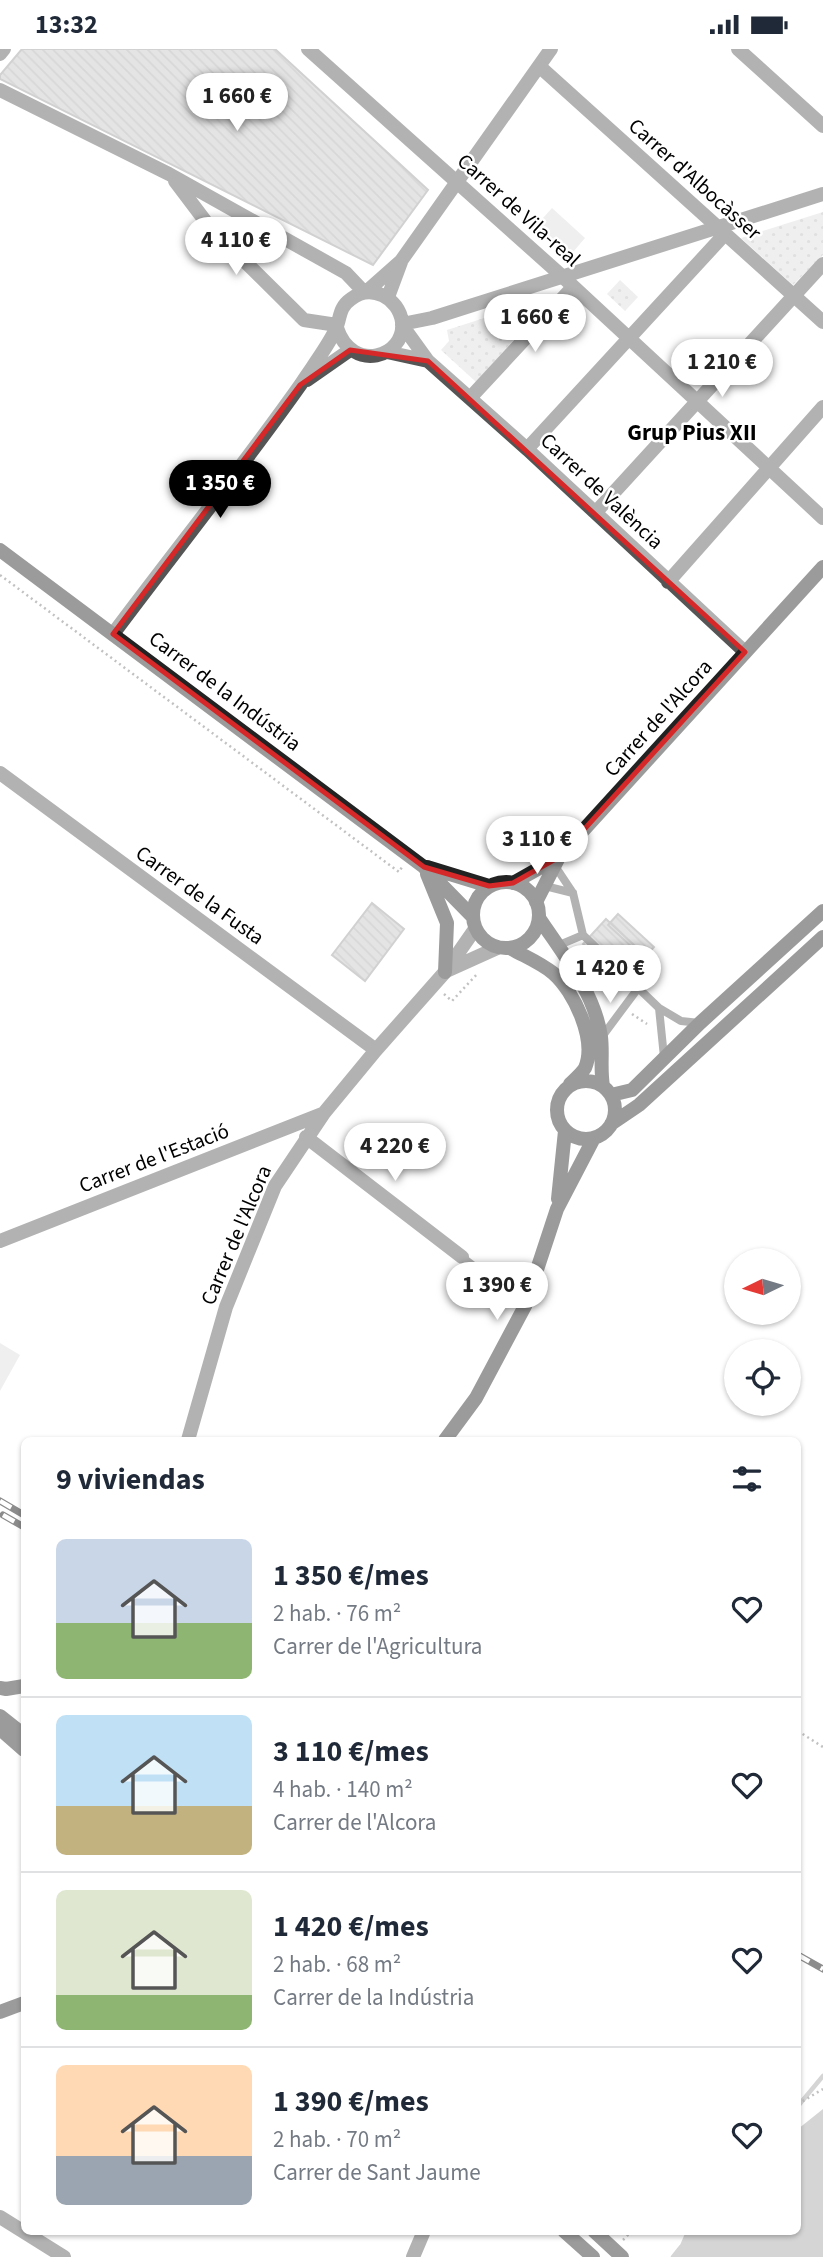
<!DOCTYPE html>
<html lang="es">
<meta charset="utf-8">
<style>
:root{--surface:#fff;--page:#f2f2f3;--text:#1f2937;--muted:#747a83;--line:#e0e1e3;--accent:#000}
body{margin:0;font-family:"Source Sans 3",sans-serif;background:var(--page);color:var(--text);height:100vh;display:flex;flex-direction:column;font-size:26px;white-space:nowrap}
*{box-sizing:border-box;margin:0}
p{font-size:23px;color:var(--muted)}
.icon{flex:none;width:38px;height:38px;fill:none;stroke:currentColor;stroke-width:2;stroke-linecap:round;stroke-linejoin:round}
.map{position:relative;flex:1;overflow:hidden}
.drawer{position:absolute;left:21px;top:1388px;width:780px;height:798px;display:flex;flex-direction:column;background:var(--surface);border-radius:10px;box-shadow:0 2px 5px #0004}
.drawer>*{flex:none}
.needle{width:46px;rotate:265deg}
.fabs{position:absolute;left:724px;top:1199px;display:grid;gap:14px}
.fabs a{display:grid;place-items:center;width:77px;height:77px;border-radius:50%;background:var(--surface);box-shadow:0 2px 5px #0004;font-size:35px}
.price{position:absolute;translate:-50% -60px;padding:0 16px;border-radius:24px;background:#fff;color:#222;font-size:23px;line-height:46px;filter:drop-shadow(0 2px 4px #0008)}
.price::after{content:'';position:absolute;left:50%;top:42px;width:21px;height:16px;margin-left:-10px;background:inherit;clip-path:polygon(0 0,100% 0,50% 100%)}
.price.selected{background:var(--accent);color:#fff}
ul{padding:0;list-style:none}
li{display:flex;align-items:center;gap:21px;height:175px;padding:0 35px}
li+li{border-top:2px solid var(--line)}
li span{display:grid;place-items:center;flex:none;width:196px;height:140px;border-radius:10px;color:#555}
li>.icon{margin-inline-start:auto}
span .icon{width:84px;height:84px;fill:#fffc;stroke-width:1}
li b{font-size:30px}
h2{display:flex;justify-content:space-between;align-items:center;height:84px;padding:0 35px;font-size:30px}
.status{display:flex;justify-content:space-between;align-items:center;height:49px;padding:0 35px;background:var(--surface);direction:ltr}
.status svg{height:19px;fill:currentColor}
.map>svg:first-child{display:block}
</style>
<div class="status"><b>13:32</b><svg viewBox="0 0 49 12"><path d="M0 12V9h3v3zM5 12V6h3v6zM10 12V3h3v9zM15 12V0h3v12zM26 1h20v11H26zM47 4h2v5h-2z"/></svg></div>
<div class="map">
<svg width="823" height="2208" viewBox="0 0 823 2208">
<defs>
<pattern id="park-dots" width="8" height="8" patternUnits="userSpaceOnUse" patternTransform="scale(1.75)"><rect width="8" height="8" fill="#dcdcdc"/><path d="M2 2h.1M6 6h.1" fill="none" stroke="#bbb" stroke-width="1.8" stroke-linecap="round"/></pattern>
<pattern id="building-back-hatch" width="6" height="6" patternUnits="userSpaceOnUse" patternTransform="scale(1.75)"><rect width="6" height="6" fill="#c4c4c4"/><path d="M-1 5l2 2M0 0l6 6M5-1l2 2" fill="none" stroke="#a7a7a7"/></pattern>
</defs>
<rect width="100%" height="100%" fill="#fff"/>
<!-- grass -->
<path fill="#dcdcdc" d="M552 159 585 189 568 209 534 179Z
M0 1294 20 1306 0 1342Z"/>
<!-- park -->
<path fill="url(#park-dots)" d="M823 163V206L793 236 741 189Z
M620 231 638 248 625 262 607 245Z
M553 247 476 333 441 301 449 292 447 281Z"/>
<!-- water -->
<path fill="#a3a3a3" d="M823 2060V2208H675L686 2182H798V2080Z"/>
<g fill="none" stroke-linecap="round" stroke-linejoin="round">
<!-- stream -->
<path stroke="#a3a3a3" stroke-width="4.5" d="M798 2057 823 2027
M673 2208 681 2198"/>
</g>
<!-- building -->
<path fill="url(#building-back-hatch)" stroke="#999" stroke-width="2" d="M22 0H275L428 141 373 216 0 30V26Z
M372 854 404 880 365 932 332 906Z
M618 865 654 898 644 909 608 876Z
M606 870 648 909 625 933 583 895Z"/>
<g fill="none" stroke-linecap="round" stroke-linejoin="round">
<!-- path -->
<path stroke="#777" stroke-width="2.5" stroke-dasharray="2 3.5" stroke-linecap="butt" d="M0 526 399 823 402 818
M600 934 615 949
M444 945 452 952 478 924
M632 965 647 975
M798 1682 823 1698
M798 2055 823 2040
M623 2191 632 2182"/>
<!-- lane -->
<path stroke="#555" stroke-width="8" d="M555 817 573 844 583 886 659 959 681 972 700 974
M545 837 573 844
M557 897 583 886
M659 959 664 1008
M601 989 639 938
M462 1208 525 1257"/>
<!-- street -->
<path stroke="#555" stroke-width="14" d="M308 0 563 228 823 469
M738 0 823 77
M0 5 4 0
M539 17 823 273
M0 41 169 125 346 224 364 243
M175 132 209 177 304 271 337 276
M366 243 401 212 551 0
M388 248 401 213
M402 275 432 269 823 145
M402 276 428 312 527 400 745 603
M387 303 428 312
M307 331 350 301
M470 349 573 238
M527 400 724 186
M596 463 823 215
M668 533 823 358
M113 585C175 502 241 420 301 335 312 318 326 300 335 282 341 270 338 259 351 250 371 234 399 249 402 273 406 308 352 325 337 279
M0 724 376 1001
M446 922 497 899
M306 1088 462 1208
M0 1192 322 1065
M188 1391 226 1258 275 1137 324 1064 376 1001 445 923 475 880
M0 2168 64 2208
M413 2208 424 2182"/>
<!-- secondary -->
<path stroke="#222" stroke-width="14" d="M0 501 424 818 472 867
M427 818 489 837
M427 825 447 874 445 923
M473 866a33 33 0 1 1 66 0a33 33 0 1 1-66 0Z
M513 834 559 808 823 518
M536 853 559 808
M539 869C563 905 595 944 601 988 603 1004 600 1020 603 1037
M510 899C524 907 541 914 553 924 574 942 597 991 585 1019 582 1024 575 1030 570 1035
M557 1061a29 29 0 1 1 58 0a29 29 0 1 1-58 0Z
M611 1046 632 1041 700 974 823 862
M611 1075 639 1056 823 888
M558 1150 565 1082
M445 1391 476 1349 525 1257 557 1160 594 1089
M0 1639 6 1640 24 1637
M0 1667 24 1686
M0 1680 24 1701
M0 1963 24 1954
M564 2182 593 2208"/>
<!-- rail casing -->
<g stroke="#000" stroke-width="7">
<path id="rail" d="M0 1452 24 1466
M3 1466 24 1478
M798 1906 823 1920"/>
</g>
<!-- rail -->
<use href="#rail" stroke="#fff" stroke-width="4.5" stroke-dasharray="13" stroke-linecap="butt"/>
<!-- secondary-bridge -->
<path stroke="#222" stroke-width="14" d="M594 2182 622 2208"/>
</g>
<!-- marked area -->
<path d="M0 0H823V2208H0ZM350 301 428 312 745 603 559 808 513 834 489 837 424 818 113 585 300 336Z" fill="#fff" fill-opacity=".55" fill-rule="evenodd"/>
<path fill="none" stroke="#d62828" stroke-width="5" stroke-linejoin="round" d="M350 301 428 312 745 603 559 808 513 834 489 837 424 818 113 585 300 336Z"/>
<g text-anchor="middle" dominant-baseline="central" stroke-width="5" stroke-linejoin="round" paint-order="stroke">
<!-- street labels -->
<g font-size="21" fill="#000" stroke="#fff">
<text transform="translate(695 130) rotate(42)">Carrer d'Albocàsser</text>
<text transform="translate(519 161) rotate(42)">Carrer de Vila-real</text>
<text transform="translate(602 442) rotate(43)">Carrer de València</text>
<text transform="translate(225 642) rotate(37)">Carrer de la Indústria</text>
<text transform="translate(658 669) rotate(-48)">Carrer de l'Alcora</text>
<text transform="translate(200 846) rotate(36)">Carrer de la Fusta</text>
<text transform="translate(154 1109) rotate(-21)">Carrer de l'Estació</text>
<text transform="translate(236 1186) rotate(-67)">Carrer de l'Alcora</text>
</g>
<!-- neighbourhood labels -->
<g font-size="23" font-weight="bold" fill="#000" stroke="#fff">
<text x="692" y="383">Grup Pius XII</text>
</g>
</g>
</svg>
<div class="fabs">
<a><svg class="needle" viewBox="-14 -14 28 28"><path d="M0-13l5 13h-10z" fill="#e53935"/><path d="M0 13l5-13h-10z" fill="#747a83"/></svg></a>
<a><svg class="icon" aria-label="locate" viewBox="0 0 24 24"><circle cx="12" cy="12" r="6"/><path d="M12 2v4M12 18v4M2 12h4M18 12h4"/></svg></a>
</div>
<b class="price" style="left:237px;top:84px">1 660 €</b>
<b class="price" style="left:236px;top:228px">4 110 €</b>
<b class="price" style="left:535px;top:305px">1 660 €</b>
<b class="price" style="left:722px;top:350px">1 210 €</b>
<b class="price selected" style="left:220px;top:471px">1 350 €</b>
<b class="price" style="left:537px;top:827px">3 110 €</b>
<b class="price" style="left:610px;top:956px">1 420 €</b>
<b class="price" style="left:395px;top:1134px">4 220 €</b>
<b class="price" style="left:497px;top:1273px">1 390 €</b>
<section class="drawer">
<h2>9 viviendas<svg class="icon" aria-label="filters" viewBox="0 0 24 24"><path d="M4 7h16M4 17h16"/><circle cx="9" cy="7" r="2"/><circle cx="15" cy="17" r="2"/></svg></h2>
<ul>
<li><span style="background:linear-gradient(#c9d6e8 60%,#8fb573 0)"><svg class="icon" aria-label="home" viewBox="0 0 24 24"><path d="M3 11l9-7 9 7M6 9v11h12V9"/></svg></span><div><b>1 350 €/mes</b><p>2 hab. · 76 m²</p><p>Carrer de l'Agricultura</p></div><svg class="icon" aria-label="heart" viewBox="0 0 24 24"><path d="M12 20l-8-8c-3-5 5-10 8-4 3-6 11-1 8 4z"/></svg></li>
<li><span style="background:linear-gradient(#bfe0f5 65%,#c2b280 0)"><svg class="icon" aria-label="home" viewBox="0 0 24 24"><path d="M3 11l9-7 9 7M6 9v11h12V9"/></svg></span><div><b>3 110 €/mes</b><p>4 hab. · 140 m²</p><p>Carrer de l'Alcora</p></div><svg class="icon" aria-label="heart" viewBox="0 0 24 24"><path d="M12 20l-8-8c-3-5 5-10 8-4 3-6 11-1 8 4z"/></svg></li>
<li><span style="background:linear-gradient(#dfe7d0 75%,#8fb573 0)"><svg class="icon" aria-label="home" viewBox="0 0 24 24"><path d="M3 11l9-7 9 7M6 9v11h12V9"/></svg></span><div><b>1 420 €/mes</b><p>2 hab. · 68 m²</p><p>Carrer de la Indústria</p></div><svg class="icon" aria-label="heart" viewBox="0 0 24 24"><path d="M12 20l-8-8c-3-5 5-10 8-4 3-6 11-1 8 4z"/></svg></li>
<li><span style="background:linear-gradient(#ffd9b3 65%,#9aa5b1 0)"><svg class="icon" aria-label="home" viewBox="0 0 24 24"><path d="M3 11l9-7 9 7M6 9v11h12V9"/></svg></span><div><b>1 390 €/mes</b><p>2 hab. · 70 m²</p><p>Carrer de Sant Jaume</p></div><svg class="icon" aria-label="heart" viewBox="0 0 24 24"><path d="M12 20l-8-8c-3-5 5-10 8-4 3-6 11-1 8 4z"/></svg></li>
</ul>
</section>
</div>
